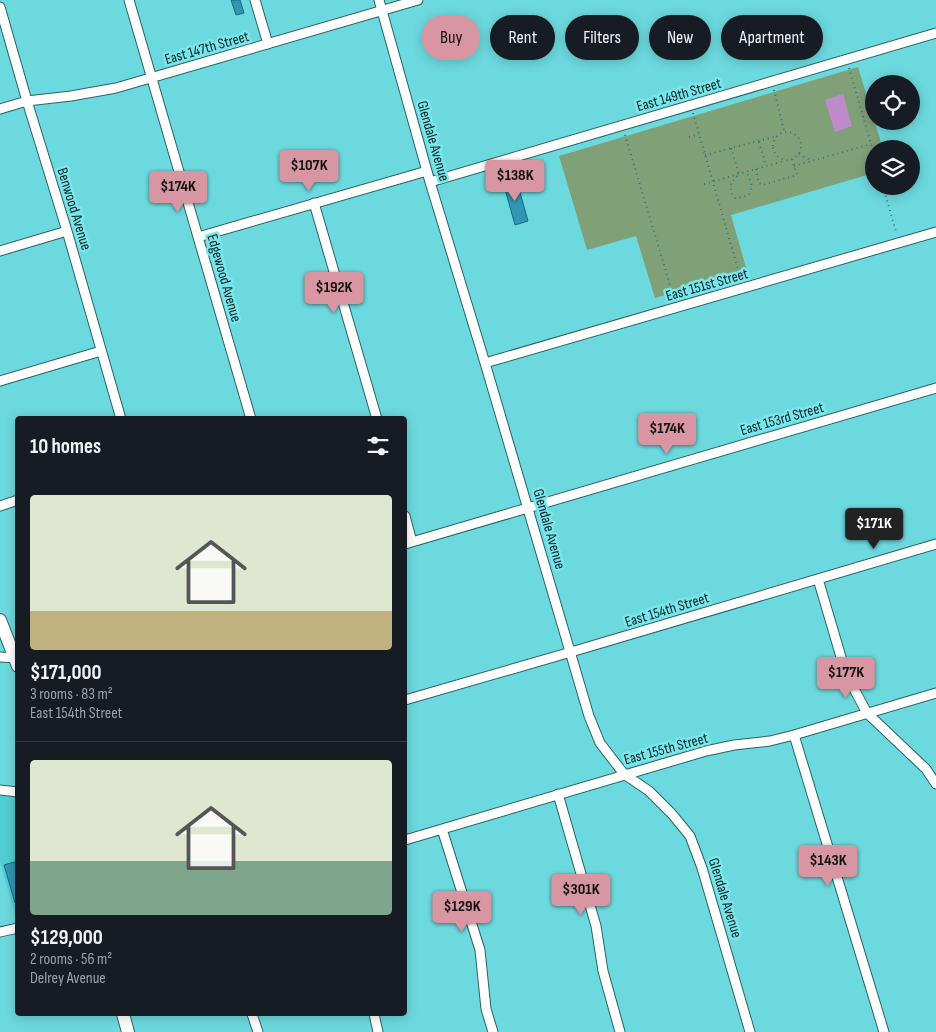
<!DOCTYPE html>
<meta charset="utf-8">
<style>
:root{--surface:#171b24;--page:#242831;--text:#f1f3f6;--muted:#9ea1a6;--line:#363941;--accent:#d796a1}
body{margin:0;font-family:"Sofia Sans Condensed",sans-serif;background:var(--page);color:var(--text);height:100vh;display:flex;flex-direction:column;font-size:19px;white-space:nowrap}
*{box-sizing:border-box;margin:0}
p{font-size:16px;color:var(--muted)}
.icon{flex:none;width:28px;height:28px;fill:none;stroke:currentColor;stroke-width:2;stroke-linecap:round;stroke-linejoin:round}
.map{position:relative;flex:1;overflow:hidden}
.side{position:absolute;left:15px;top:416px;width:392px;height:600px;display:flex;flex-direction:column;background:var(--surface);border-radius:5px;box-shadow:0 2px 12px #0003}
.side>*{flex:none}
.hud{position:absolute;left:422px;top:15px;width:438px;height:45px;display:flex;gap:10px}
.tools{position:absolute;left:865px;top:75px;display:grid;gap:10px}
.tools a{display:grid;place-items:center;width:55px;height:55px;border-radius:50%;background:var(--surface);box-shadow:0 2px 12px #0003;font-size:25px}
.price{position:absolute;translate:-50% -42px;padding:0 11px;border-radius:5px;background:var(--accent);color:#111;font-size:16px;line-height:32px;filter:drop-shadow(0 1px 2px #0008)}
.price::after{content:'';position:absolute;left:50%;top:30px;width:15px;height:11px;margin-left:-8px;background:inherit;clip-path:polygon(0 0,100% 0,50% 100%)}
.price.selected{background:#222;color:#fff}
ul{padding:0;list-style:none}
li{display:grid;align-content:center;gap:10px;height:265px;padding:0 15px}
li+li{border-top:1px solid var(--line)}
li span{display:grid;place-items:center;height:155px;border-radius:5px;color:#555}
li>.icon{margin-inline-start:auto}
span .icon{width:90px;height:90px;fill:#fffc;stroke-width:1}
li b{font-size:21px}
h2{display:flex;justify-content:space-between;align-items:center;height:60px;padding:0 15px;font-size:21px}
.chip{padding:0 18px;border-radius:22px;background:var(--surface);box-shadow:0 2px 12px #0003;font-size:18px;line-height:45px}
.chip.selected{background:var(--accent);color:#111}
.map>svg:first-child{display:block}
</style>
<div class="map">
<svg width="936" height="1032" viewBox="0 0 936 1032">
<rect width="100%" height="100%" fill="#6cd9de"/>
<!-- built -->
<path fill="#51ced3" d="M0 790 17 792V922L0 862Z"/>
<!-- green -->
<path fill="#80a178" d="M858 67 883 149H874V173L731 215 747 271 655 298 636 236 587 250 559 156Z"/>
<!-- water -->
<path fill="#c08bcd" d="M843 94 852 126 835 132 825 100Z"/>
<!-- building -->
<path fill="#2f97b3" stroke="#196a7f" d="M231 0H240L244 13 236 15Z
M516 178 528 221 515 225 503 182Z
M18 861V902L15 903 4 865Z"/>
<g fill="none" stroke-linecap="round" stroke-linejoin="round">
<!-- street casing -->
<g stroke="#296366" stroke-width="11">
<path id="street" d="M129 0 251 419
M255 0 268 44
M379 0 430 182 485 363 589 716 600 743 624 774 649 791 672 814 690 836 702 868 750 1032
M0 7 27 101 67 231 121 419
M0 109 27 101 71 96 116 88 418 0
M430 182 936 33
M314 203 377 419
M198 237 427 171
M0 251 67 231
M485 363 936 232
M0 381 101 351
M0 506 18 500
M405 516 412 542
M405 544 936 388
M818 579 846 674 867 713 926 769 936 784
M0 657 18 658
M405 700 571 652 936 544
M794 735 884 1032
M0 790 18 792
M558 794 596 926 603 971 620 1032
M442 829 480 950 486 1009 493 1032
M405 840 706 751 734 745 770 741 794 735 936 693
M0 932 18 928
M252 1014 258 1032
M374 1014 378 1032"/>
</g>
<!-- secondary casing -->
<g stroke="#296366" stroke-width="14">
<path id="secondary" d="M0 620 18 666
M123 1014 128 1032"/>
</g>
<!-- path -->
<path stroke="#317579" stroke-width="2" stroke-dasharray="1 4" stroke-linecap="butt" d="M849 68 874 154
M774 90 784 131
M693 113 740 276
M773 146a14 14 0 1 1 28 0a14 14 0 1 1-28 0Z
M625 135 673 295
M689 137 699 134
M759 142 766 166
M731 148 739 174 731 183V192L735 198 743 197 749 194 752 186 747 172
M799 154 812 161
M705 155 777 136
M794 166 871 144
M756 169 759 183 763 185 797 175 792 159
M704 184 784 161
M883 186 896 232"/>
<!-- street -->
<use href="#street" stroke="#fff" stroke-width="9"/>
<!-- secondary -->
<use href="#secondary" stroke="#fff" stroke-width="12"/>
</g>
<g text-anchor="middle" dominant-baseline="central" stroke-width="5" stroke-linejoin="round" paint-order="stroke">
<!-- street labels -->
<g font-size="15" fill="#002224" stroke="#7ae6eb">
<text transform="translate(207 48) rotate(-16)">East 147th Street</text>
<text transform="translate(679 95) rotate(-16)">East 149th Street</text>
<text transform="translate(433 141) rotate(74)">Glendale Avenue</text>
<text transform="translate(74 209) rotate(73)">Benwood Avenue</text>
<text transform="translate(224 278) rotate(74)">Edgewood Avenue</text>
<text transform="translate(707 285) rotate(-16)">East 151st Street</text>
<text transform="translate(782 419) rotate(-16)">East 153rd Street</text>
<text transform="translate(549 529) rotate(74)">Glendale Avenue</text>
<text transform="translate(667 610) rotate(-17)">East 154th Street</text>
<text transform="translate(666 749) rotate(-15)">East 155th Street</text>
<text transform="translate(725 898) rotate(73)">Glendale Avenue</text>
</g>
</g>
</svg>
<div class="tools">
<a><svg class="icon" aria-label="locate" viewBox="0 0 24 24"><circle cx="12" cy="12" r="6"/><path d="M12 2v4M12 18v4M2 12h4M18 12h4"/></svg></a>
<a><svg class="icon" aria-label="layers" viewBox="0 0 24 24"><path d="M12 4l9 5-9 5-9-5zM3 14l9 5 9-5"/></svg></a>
</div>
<b class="price" style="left:309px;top:192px">$107K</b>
<b class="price" style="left:515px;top:202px">$138K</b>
<b class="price" style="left:178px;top:213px">$174K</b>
<b class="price" style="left:334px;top:314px">$192K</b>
<b class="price" style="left:667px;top:455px">$174K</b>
<b class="price selected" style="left:874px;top:550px">$171K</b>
<b class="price" style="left:846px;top:699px">$177K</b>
<b class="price" style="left:828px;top:887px">$143K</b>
<b class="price" style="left:581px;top:916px">$301K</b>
<b class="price" style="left:462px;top:933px">$129K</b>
<div class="hud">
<a class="chip selected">Buy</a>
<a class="chip">Rent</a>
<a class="chip">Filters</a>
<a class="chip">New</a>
<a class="chip">Apartment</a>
</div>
<section class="side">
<h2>10 homes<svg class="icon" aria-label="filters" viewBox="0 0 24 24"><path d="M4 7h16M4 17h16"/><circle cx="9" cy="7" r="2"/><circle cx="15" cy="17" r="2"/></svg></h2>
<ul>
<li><span style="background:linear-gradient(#dfe7d0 75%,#c2b280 0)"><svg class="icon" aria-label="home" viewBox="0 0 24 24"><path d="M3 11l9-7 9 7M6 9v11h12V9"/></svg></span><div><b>$171,000</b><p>3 rooms · 83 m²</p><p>East 154th Street</p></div></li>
<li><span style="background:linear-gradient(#dfe7d0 65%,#7fa58c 0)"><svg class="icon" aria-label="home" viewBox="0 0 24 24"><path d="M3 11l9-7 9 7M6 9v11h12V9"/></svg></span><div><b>$129,000</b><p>2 rooms · 56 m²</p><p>Delrey Avenue</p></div></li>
</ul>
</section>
</div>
